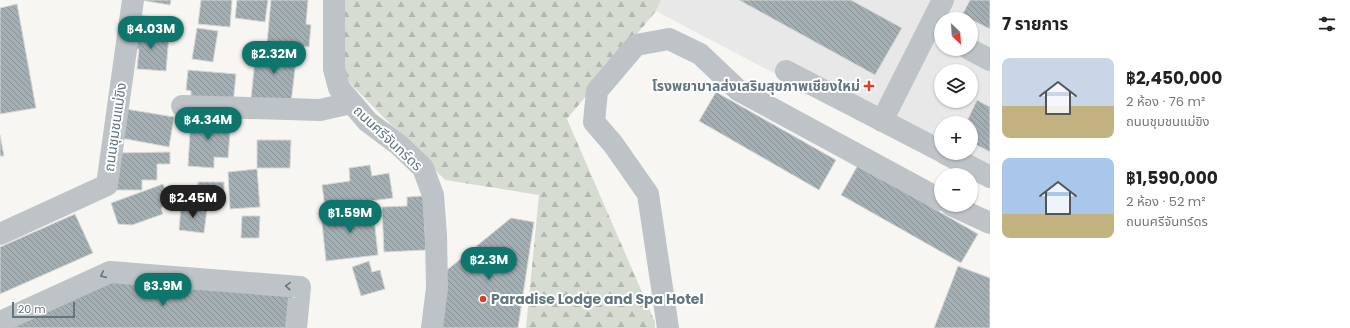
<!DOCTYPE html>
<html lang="th">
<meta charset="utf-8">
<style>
:root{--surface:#fff;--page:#f2f2f2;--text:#222;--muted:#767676;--accent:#0f766e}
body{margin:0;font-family:Poppins,"Noto Sans Thai",sans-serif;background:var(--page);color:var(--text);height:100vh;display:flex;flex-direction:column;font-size:15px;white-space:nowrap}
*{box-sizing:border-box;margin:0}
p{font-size:13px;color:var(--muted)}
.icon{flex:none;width:22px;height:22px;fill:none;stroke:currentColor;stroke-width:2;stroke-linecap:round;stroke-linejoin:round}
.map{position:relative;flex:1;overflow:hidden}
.panel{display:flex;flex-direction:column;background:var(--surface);width:360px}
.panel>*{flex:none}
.needle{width:26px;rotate:155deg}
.tools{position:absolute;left:934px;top:12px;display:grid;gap:8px}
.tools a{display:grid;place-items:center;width:44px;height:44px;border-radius:50%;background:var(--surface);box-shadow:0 1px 3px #0004;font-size:20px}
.scale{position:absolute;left:12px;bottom:10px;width:63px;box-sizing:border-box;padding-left:4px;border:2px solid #62767e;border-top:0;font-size:11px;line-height:14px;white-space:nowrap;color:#62767e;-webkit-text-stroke:3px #fff;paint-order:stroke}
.price{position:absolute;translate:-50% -34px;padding:0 9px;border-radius:14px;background:var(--accent);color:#fff;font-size:13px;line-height:26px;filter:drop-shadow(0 1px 2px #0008)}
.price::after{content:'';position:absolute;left:50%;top:24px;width:12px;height:9px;margin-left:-6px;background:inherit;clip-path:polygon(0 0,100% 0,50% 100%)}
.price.selected{background:#222;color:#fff}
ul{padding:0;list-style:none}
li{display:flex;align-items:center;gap:12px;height:100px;padding:0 12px}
li span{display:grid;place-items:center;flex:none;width:112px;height:80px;border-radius:8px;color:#555}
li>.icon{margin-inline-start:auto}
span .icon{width:48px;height:48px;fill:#fffc;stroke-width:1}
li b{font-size:17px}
h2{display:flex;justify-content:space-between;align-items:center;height:48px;padding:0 12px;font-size:17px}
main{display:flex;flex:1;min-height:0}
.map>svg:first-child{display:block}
</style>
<main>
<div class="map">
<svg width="990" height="328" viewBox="0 0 990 328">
<defs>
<pattern id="forest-firs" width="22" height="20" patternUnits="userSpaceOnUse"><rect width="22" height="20" fill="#d7dcd3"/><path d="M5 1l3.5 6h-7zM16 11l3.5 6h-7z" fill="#b2b7b0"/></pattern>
<pattern id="building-back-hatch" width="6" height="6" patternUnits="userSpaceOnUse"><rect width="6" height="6" fill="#a4afb3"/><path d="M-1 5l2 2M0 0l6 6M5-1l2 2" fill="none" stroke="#899397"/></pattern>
</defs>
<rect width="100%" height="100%" fill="#f7f6f3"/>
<!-- built -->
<path fill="#e7e8e7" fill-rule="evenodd" d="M661 0H990V187L656 11ZM941 19H971V49H941ZM941 71H971V101H941ZM941 123H971V153H941Z"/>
<!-- forest -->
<path fill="url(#forest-firs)" d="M341 0H661L656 11 567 119 655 322V328H526L539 195 445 180 343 76Z"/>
<!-- building -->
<path fill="url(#building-back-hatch)" stroke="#d8d8d6" d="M140 0H171L170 5Z
M201 0H232L230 27 198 24Z
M237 0H268L265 22 235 18Z
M271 0H308L306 24 311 25 309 47 267 43Z
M739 0H851L902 28 875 75Z
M970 0H990V29L962 15Z
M17 4 36 108 0 114V8Z
M138 15 181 21 179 36 135 30Z
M197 28 218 31 213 62 192 59Z
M135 30 169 35 166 71 137 69 139 49H132Z
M256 48 297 52 291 103 251 99Z
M188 70 236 74 233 104 191 100V91L186 90Z
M716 92 836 160 819 190 699 121Z
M977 100 990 107V152L971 142V123H966Z
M126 109 174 117 169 147 121 138Z
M191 116 231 119 228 158 214 157V168L188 166Z
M0 135 4 156H0Z
M257 140H291L290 168H257Z
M170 152V164H157V180H142V190H114V153Z
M370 165 372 176 389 173 393 198 325 207 322 185 350 181 349 168Z
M858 165 978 234 961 263 841 195Z
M257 169 260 207 230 209 228 172Z
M198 182H224V206L196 205Z
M163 184 170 204 161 208 163 214 132 225 118 224 111 203Z
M423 196 426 250 384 252 382 207 407 206V197Z
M181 206 207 209 204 233 179 230Z
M373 208 378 255 326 261 321 214Z
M75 214 93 253 0 294V247Z
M242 216H260L259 238H241Z
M511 218 534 222 518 328H439L447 270Z
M369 261 372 272 380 270 385 289 361 296 352 267Z
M958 266 990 278V328H934Z
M108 277 293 291 289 328H0Z"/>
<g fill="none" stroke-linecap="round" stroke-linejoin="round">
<!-- minor -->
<path stroke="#bdc3c6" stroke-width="22" d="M334 0V69L339 88 368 122 399 145 423 168 433 195 436 235 437 288 432 328
M969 49 990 60
M786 71 941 151
M182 106 320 110 351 103
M882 121 943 0
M944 153 990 177
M951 205 990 223
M0 234 107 185 133 0
M0 322 110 272 300 287 296 328
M668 328 648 194 613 144 594 122 597 91 636 45 669 39 700 54 738 90 941 200"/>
</g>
<!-- one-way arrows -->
<defs><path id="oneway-chevron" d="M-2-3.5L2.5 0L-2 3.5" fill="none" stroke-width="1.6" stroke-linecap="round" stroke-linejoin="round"/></defs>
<g stroke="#62767e">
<use href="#oneway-chevron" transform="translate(103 275) rotate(156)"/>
<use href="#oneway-chevron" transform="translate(288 286) rotate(-176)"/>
</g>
<!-- markers -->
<g fill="#e13c29" stroke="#fff" stroke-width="1.5">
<path d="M867 80h4v4h4v4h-4v4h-4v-4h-4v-4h4z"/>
<circle cx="483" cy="299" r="4"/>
</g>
<g text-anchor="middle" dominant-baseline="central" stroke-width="4" stroke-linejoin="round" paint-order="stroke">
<!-- poi labels -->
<g font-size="14" font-weight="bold" fill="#62767e" stroke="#fff" text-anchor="end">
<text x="860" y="86">โรงพยาบาลส่งเสริมสุขภาพเชียงใหม่</text>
<text x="491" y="299" text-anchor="start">Paradise Lodge and Spa Hotel</text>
</g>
<!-- street labels -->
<g font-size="14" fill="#62767e" stroke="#fff">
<text transform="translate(115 127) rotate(-82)">ถนนชุมชนแม่ขิง</text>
<text transform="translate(388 138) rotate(43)">ถนนศรีจันทร์ดร</text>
</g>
</g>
</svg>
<div class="tools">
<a><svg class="needle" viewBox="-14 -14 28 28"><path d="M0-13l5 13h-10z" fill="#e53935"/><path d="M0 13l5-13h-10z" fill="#767676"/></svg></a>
<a><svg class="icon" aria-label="layers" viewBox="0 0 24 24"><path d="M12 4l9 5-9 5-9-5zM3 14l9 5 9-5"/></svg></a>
<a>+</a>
<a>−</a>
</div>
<div class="scale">20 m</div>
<b class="price" style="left:151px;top:50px">฿4.03M</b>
<b class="price" style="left:274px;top:75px">฿2.32M</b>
<b class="price" style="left:208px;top:141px">฿4.34M</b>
<b class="price selected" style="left:193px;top:219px">฿2.45M</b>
<b class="price" style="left:350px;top:234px">฿1.59M</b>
<b class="price" style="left:489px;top:281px">฿2.3M</b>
<b class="price" style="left:163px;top:307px">฿3.9M</b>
</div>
<section class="panel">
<h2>7 รายการ<svg class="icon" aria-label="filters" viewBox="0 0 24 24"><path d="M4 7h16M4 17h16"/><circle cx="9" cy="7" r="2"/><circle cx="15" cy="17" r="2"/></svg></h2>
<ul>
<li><span style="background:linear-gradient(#c9d6e8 60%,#c2b280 0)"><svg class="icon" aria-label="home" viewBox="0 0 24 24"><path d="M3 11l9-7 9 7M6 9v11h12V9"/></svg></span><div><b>฿2,450,000</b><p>2 ห้อง · 76 m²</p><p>ถนนชุมชนแม่ขิง</p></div></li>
<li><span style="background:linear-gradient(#a9c7e8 70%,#c2b280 0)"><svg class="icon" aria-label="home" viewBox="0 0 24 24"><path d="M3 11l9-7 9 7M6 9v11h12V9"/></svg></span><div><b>฿1,590,000</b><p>2 ห้อง · 52 m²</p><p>ถนนศรีจันทร์ดร</p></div></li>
</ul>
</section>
</main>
